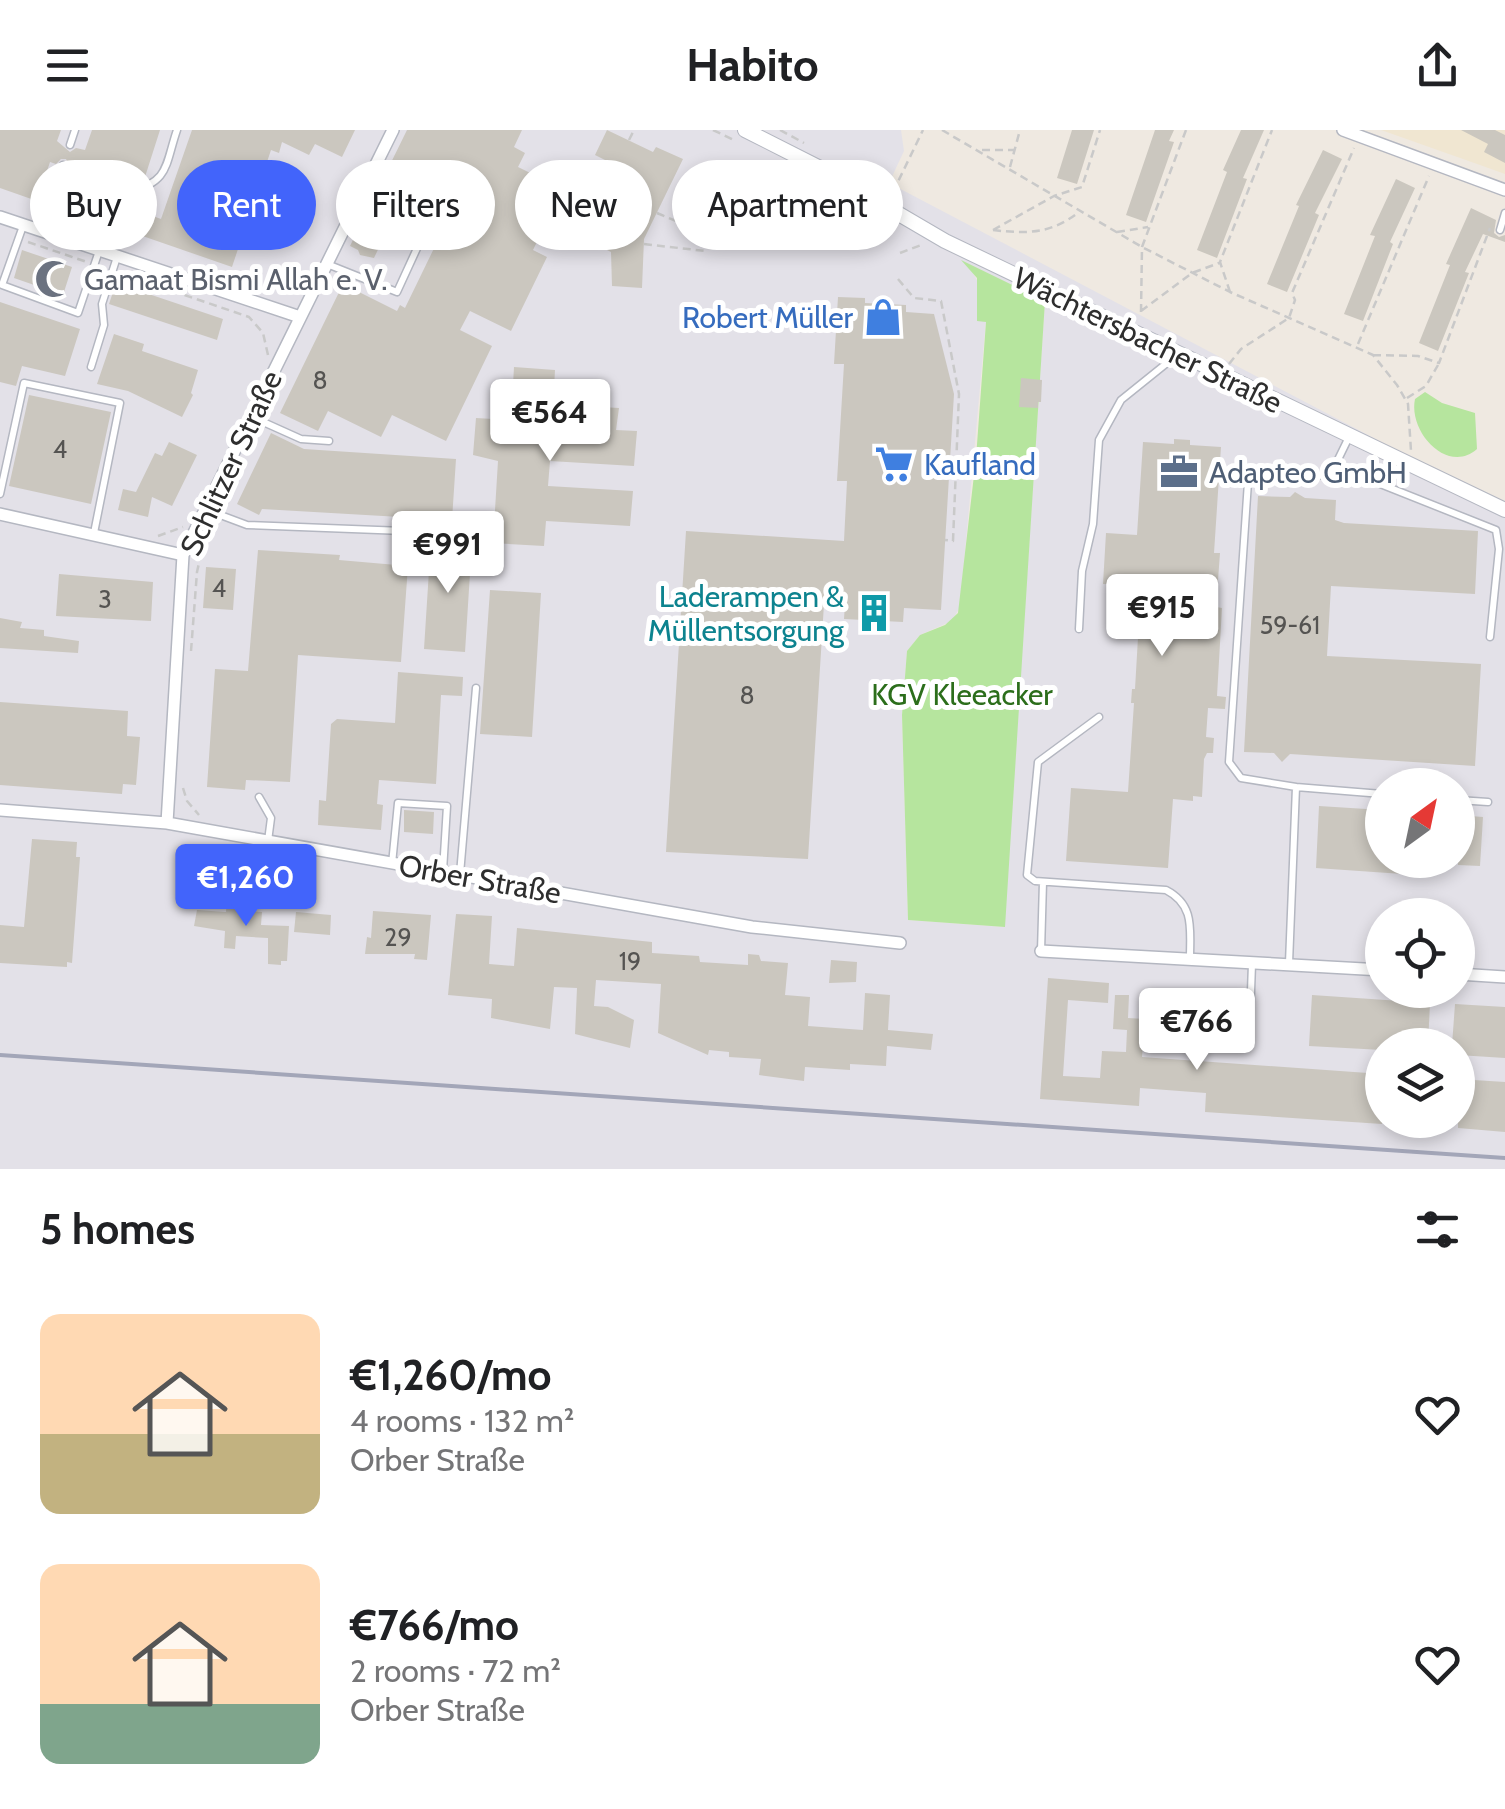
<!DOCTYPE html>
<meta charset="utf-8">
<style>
:root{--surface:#fff;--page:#f6f6f6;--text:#202124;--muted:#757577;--accent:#4264fb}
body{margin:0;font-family:Cabin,sans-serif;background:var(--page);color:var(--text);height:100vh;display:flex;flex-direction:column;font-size:38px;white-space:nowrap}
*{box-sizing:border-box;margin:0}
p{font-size:32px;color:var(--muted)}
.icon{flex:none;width:55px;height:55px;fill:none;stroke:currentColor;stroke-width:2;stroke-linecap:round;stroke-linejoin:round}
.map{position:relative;height:1039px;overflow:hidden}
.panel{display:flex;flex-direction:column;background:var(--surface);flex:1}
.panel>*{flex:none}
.top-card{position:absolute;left:30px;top:30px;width:1000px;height:90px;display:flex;gap:20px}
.needle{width:65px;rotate:33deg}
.controls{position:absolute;left:1365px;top:638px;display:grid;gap:20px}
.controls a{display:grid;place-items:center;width:110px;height:110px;border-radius:50%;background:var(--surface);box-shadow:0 5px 15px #0003;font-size:50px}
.price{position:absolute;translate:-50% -85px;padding:0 22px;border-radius:10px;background:#fff;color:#222;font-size:32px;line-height:65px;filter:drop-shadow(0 2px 5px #0008)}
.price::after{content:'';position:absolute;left:50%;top:60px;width:30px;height:22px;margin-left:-15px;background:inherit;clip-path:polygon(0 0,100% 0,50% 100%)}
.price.current{background:var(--accent);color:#fff}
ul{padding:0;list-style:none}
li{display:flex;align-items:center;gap:30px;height:250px;padding:0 40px}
li span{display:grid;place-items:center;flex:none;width:280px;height:200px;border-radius:20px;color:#555}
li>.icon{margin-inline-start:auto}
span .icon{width:120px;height:120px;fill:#fffc;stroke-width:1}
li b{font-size:42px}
h2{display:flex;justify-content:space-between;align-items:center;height:120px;padding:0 40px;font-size:42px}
.chip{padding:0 35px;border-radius:45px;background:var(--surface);box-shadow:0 5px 15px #0003;font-size:35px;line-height:90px}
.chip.current{background:var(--accent);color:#fff}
header{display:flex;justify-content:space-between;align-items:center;height:130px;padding:0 40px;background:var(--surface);font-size:45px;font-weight:700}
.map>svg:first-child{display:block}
</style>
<header><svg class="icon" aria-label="menu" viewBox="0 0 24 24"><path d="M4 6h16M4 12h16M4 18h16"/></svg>Habito<svg class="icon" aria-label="share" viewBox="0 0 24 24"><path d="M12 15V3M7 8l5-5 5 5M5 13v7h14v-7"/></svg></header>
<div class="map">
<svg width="1505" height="1039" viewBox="0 0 1505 1039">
<rect width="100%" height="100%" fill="#efe9e1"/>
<!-- industrial -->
<path fill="#e3e1e8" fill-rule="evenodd" d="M0 0H901L904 21 889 53 1505 377V1039H0ZM968 134 1045 171 1004 797 908 790 902 585 907 521 920 505 952 491 960 477 986 191 977 190 978 152ZM1382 655H1458V730H1382ZM1382 785H1458V860H1382ZM1382 915H1458V990H1382Z"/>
<!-- education -->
<path fill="#f0e6d1" d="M1381 0H1505V44L1480 35Z"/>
<!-- green -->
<path fill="#b6e59e" d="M961 130 1045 171 1005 797 908 790 902 585 907 521 920 505 945 495 958 483 976 328 986 192 977 191V148Z
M1425 262 1442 273 1475 283 1477 319C1448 345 1408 302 1415 269Z"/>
<!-- building -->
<path fill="#cbc7bf" d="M0 0H61L57 11 70 22 76 18 85 20 92 0H160L144 50 112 41 103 67 73 57 79 40 70 37 66 29H61L56 34 50 32 37 71 0 58Z
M192 0H355L342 27 315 14 309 25 282 12 279 23 271 20 232 137 131 102 139 81 161 89Z
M407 0H522L514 17 525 23 518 37 563 59 533 120 547 127 511 201 470 181 460 200 492 216 446 311 392 285 381 307 328 281 318 301 280 283 343 154 397 181 400 175 405 178 439 108 394 86 374 128 360 125 358 120 350 116Z
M607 0 653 22 656 17 683 29 644 109 642 158 612 156 611 122 597 115 609 90 618 94 641 48 595 25Z
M1072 0H1094L1077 54 1057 48Z
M1155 0H1174L1169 11 1174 12 1146 92 1126 85Z
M1241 0H1264L1243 48 1247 49 1217 128 1197 120 1227 42 1223 40Z
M1461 0H1495L1505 5V33L1484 22 1488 14Z
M1323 20 1342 29 1315 83 1319 85 1287 162 1267 154 1299 76 1296 75Z
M1396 49 1415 58 1390 112 1393 114 1363 191 1344 184 1375 106 1370 105Z
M1471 78 1496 90 1494 103 1499 107 1505 105V112L1483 104 1465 142 1469 143 1438 221 1419 213 1450 135 1446 134Z
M22 120 72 137 63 165 14 148Z
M116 153 223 189 217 210 109 174Z
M838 167 865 168V173L906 175V182L934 184 954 264 941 480 904 478 903 492 844 489 845 474H824L808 729 666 722 686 401 844 411 847 351H837L844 234H834Z
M0 172 80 199 65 246 22 236 16 256 0 252Z
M114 204 144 214 142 221 198 240 191 263 193 265 182 287 128 261 97 254Z
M514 237 555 240 552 296 600 299 601 277 619 278 616 300 637 301 634 336 550 331 548 356 633 361 630 396 546 391 544 416 493 413 498 331 473 325 476 288 511 290Z
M1021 248 1042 250 1041 272H1038V278L1019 277Z
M29 265 111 282 91 374 9 356Z
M271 303 304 319 456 329 452 390 262 379 259 385 237 374Z
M1174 309 1190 310V315L1221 317 1214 423H1220L1216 477 1222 478 1217 566 1226 567 1225 579 1208 578 1206 607 1214 608 1213 623H1207L1204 629 1202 667 1193 666V671L1173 669 1168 738 1066 731 1071 658 1128 662 1134 573H1131L1132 559H1135L1141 456 1103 454 1106 403 1137 405 1143 312 1174 314Z
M169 312 197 325 172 376 152 367 148 387 118 380 123 359 136 362 155 323 162 326Z
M1295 362 1305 368 1336 370 1335 390 1344 393 1478 401 1475 464 1331 456 1327 526 1481 534 1475 636 1290 624 1282 632 1274 623 1244 622 1258 366 1290 367Z
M431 409 472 412 465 522 424 519Z
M258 420 340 425 339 430 408 436 401 532 298 525 290 652 246 650 245 660 207 657 215 539 248 541Z
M206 437 236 439 233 480 203 478Z
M59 444 153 452 151 491 56 486Z
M490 460 541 463 532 607 480 604Z
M0 488 22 492 20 498 44 500V506L79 511 78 523 0 518Z
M398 542 463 547 462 566 441 565 436 654 379 650 377 674 383 675 381 700 318 695 319 670 326 671 331 594 337 589 395 593Z
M0 572 128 581 127 606 140 607 136 655 123 654 122 664 0 655Z
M1319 676 1382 680V730H1418L1417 745 1316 738Z
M404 680 434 682 433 704 404 702Z
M1458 685 1483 687 1480 736 1458 735Z
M32 709 77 712 76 727H80L72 833 67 832V837L0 833V795L24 797Z
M227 768 240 769 239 777 249 778 248 781 262 782 261 795 289 796 287 831H281V835L268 834V808L236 806 235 819 224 818 225 801 194 796 197 780 226 782Z
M373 781 431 785 427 830 414 829 415 824H365L367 807 371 808Z
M296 782 331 785 330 805 294 802Z
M456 784 492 786 489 834 514 836 517 798 652 812V823L699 826 700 832 748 835V824L759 825 761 831 788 833 785 865 810 867 808 896 863 900 865 863 890 865 888 900 933 904 931 920 887 916 886 936 850 934V940L805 937 804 951 759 945 761 929 729 927V922L709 920 708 925 658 903 661 854 596 850 594 876 608 877 634 890 630 918 575 904 577 858 554 857 550 899 491 888 492 869 448 865Z
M831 830 857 832 856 852 829 853Z
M1048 848 1109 853 1108 873 1068 870 1063 946 1100 948 1102 921 1126 922 1127 900 1113 899 1115 865H1129L1128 888 1145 889 1142 927 1382 944V994L1205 982 1206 963 1140 958 1139 976 1040 969Z
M1312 865 1430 873 1428 915H1382V920L1309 916Z
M1455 874 1505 877V928L1458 925V915H1452Z
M1458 949 1505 952V1002L1458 998Z"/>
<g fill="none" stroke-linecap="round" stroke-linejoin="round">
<!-- service casing -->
<g stroke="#b4b7c1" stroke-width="9">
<path id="service" d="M70 15 75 0
M23 96 2 155 78 183 99 121
M41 100 63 35
M1500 100 1505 83
M111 123 130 62C170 51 165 35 177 0
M327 134 397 162 419 114
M91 237 104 195 102 174 117 127
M252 287 301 309 329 311
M1335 336 1496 400 1499 419 1490 507
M0 364 24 253 120 273 94 403
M207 380 247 395 456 403
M1079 499 1082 441 1093 394 1099 310 1121 270 1167 233 1172 222
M1099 587 1038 632 1027 745 1035 751 1166 760C1195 775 1190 799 1190 828
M1296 657 1241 648 1229 632 1248 352 1266 342 1330 346 1349 307
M259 667 271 688 268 711
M1458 670 1488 672
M392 734 398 673 447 676 443 741
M460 744 476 558
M1041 821 1043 752
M1289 833 1296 657 1382 664
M1249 915 1252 834"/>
</g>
<!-- minor casing -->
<g stroke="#b4b7c1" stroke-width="14">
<path id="minor" d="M1343 0 1505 60
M0 87 300 187
M0 384 183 425
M0 680 167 693 752 797 900 813
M167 693 183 425 393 0
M1041 821 1382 840
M1458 844 1505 847"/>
</g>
<!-- tertiary casing -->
<g stroke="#b4b7c1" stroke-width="16">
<path id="tertiary" d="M745 0 822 39 945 111 1505 380"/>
</g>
<!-- path -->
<path stroke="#c9c9c9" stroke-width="2.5" stroke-dasharray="8 5" stroke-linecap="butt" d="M713 0 734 10
M780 0 804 13
M942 0 1142 117 1230 162 1373 225 1397 255 1408 274 1411 321
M629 10 634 0
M982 20H1014
M1010 37 1020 0
M794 42 823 56
M893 62 923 0
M657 83 709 105
M993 100 1054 66 1082 57 1100 0
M993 100C1027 104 1051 104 1079 82
M1117 102 1148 97
M28 112 87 132
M644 114 705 121
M873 114 880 86
M900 123 924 114
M123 144 249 187 263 203 268 225
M898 149 914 168 941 171 959 264 953 411 945 410
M1230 162 1220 132 1272 0
M1141 181 1192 143 1219 133
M1141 182 1142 117 1186 0
M824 192 846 194
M1358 214 1429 46
M1373 225 1418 226 1439 233 1490 98
M1229 234 1241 219 1289 188 1295 170 1292 163 1354 18
M1407 268 1426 256 1438 235
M158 406 183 397
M191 521 197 442 203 415
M183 658 187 671 199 685"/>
<!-- service -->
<use href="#service" stroke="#fff" stroke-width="6"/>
<!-- minor -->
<use href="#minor" stroke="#fff" stroke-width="11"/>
<!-- tertiary -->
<use href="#tertiary" stroke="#fff" stroke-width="14"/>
<!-- rail -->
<path stroke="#a3a6b8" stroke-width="4" d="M0 925 1505 1028"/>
</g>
<!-- icons -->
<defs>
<g id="mosque-bare" transform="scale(3)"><path d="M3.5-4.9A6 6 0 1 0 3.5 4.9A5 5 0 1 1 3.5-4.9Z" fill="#6b7280" stroke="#fff" stroke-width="2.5" paint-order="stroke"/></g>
<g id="shop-bare" transform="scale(3)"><path d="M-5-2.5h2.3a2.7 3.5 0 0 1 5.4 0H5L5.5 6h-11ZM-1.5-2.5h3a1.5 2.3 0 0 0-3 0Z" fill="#3f7fe0" stroke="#fff" stroke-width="2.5" paint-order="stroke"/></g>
<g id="supermarket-bare" transform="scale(3)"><path d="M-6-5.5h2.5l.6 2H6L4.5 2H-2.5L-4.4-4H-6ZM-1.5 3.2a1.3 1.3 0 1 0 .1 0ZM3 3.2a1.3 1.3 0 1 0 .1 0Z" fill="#3f7fe0" stroke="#fff" stroke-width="2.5" paint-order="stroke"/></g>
<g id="office-bare" transform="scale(3)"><path d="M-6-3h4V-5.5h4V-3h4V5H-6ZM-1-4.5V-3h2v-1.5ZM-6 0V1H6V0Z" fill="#5c6f8a" stroke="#fff" stroke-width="2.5" paint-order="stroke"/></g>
<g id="building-bare" transform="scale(3)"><path d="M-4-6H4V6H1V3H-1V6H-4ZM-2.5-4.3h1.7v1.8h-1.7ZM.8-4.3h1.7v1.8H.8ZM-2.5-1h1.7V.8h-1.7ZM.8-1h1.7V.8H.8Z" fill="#0f9aa8" stroke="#fff" stroke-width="2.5" paint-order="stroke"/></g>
</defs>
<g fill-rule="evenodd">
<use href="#mosque-bare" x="54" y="149"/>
<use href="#shop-bare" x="883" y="187"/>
<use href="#supermarket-bare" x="894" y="334"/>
<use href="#office-bare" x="1179" y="342"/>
<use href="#building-bare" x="874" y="483"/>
</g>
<g text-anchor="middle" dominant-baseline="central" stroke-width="10" stroke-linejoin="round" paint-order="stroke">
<!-- number labels -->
<g font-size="25" fill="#555452">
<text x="320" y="250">8</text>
<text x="60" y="319">4</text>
<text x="219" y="458">4</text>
<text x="105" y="469">3</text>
<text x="1290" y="495">59-61</text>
<text x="747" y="565">8</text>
<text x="398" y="807">29</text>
<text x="630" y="831">19</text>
</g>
<!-- worship labels -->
<g font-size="30" fill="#5b616d" stroke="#fff" text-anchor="start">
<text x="84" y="149">Gamaat Bismi Allah e. V.</text>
</g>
<!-- shop labels -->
<g font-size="30" fill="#366cbe" stroke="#fff" text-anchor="end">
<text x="853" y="187">Robert Müller</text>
<text x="924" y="334" text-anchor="start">Kaufland</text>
</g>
<!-- street labels -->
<g font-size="30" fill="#2e2e2e" stroke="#fff">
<text transform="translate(1148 210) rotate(26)">Wächtersbacher Straße</text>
<text transform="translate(231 333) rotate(-65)">Schlitzer Straße</text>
<text transform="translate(480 749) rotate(10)">Orber Straße</text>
</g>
<!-- service labels -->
<g font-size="30" fill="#4e5e75" stroke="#fff" text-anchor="start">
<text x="1209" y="342">Adapteo GmbH</text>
</g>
<!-- culture labels -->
<g font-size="30" fill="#0d838f" stroke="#fff" text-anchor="end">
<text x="844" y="466">Laderampen &amp;<tspan x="844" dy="34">Müllentsorgung</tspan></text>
</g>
<!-- park labels -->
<g font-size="30" fill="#2c6e1b" stroke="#fff">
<text x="962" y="564">KGV Kleeacker</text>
</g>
</g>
</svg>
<div class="controls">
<a><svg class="needle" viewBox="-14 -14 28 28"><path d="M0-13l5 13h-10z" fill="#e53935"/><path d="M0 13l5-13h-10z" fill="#757577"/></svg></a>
<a><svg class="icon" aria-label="locate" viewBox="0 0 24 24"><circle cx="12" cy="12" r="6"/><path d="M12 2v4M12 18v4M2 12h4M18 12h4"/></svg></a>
<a><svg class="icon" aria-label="layers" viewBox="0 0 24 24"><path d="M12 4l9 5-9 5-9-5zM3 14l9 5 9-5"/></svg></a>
</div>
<b class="price" style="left:550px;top:334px">€564</b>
<b class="price" style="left:448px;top:466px">€991</b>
<b class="price" style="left:1162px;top:529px">€915</b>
<b class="price current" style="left:246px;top:799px">€1,260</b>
<b class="price" style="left:1197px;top:943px">€766</b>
<div class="top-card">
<a class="chip">Buy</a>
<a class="chip current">Rent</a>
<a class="chip">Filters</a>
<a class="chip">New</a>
<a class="chip">Apartment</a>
</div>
</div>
<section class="panel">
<h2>5 homes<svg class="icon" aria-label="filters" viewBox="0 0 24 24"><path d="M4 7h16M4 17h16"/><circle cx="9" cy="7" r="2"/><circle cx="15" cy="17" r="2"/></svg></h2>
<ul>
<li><span style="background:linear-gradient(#ffd9b3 60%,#c2b280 0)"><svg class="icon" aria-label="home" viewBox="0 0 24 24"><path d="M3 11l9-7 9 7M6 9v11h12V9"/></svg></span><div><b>€1,260/mo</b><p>4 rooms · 132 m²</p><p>Orber Straße</p></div><svg class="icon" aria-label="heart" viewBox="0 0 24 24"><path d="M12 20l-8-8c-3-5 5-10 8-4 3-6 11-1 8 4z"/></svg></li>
<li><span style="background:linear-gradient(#ffd9b3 70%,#7fa58c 0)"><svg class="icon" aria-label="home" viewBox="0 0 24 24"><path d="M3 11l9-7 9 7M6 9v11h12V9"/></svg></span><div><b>€766/mo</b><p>2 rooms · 72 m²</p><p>Orber Straße</p></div><svg class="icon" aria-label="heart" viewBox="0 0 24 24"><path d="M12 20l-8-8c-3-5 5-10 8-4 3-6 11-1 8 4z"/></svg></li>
</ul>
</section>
